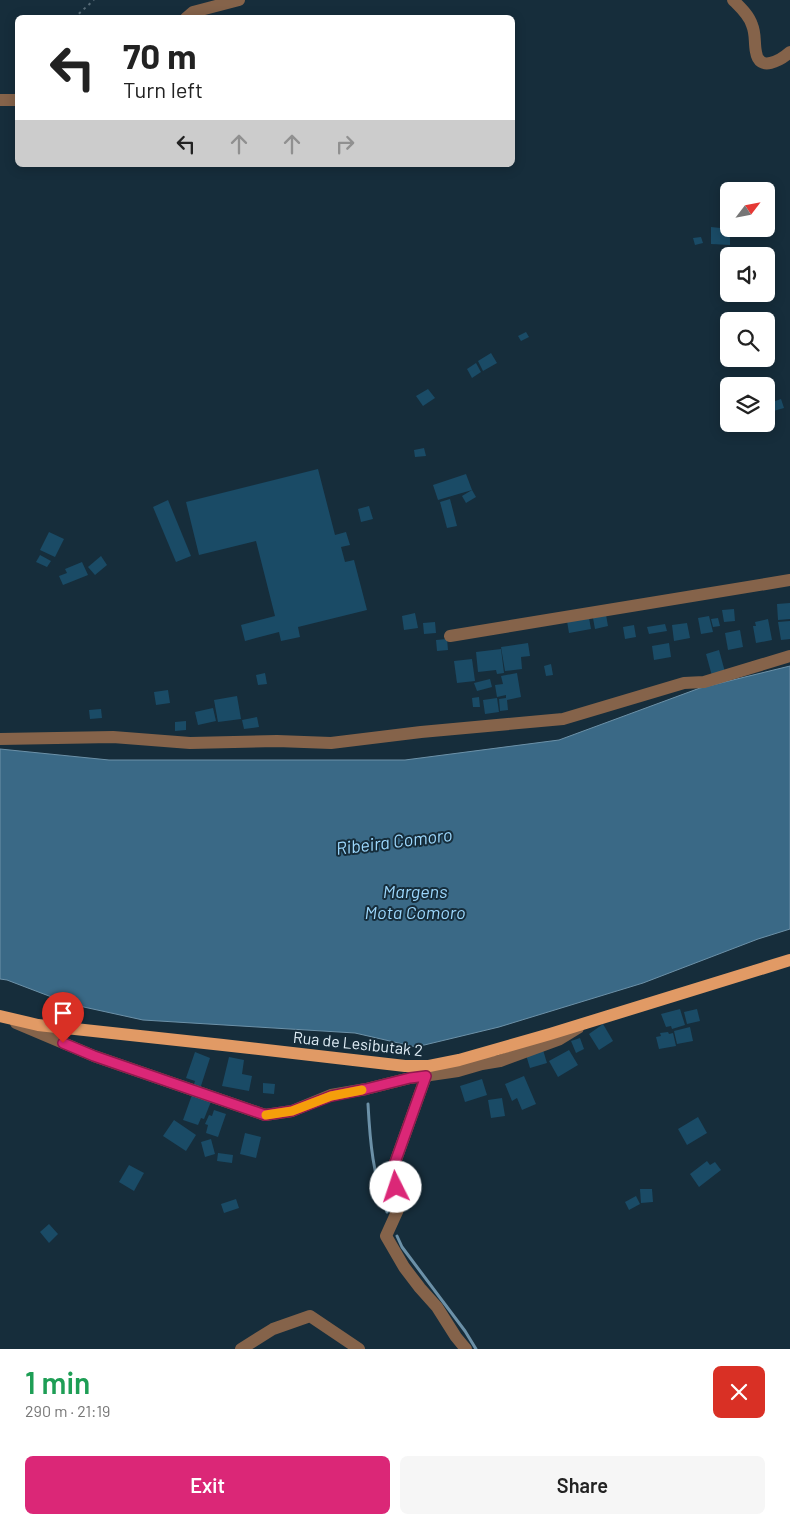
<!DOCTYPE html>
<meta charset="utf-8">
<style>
body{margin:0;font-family:Barlow,sans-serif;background:#f6f6f6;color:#222;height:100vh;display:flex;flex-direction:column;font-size:19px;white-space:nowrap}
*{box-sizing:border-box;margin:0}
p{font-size:16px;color:#767676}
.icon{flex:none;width:28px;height:28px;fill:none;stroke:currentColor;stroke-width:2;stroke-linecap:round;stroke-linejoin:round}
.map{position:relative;height:1349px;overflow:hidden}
.side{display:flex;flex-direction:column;background:#fff;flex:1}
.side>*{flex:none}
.banner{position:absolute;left:15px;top:15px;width:500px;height:152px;border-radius:8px;box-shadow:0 2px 12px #0003;background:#fff;color:#222;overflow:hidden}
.needle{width:32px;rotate:58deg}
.buttons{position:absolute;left:720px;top:182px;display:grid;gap:10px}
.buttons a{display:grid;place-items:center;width:55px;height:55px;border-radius:8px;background:#fff;box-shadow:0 2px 12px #0003;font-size:25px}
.pin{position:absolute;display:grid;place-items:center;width:42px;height:42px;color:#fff;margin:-51px -21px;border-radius:50% 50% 50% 0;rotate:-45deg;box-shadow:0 0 5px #0007}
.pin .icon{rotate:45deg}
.me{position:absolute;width:55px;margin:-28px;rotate:356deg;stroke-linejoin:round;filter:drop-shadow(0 0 4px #0008)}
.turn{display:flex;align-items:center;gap:18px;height:105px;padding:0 25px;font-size:22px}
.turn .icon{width:65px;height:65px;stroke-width:2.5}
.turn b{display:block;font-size:35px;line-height:42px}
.lanes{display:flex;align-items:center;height:48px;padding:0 25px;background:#0003;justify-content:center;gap:25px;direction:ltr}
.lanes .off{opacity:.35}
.round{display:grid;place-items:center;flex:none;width:52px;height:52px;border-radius:8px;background:#f6f6f6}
.summary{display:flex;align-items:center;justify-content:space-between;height:85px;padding:0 25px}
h1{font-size:30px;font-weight:600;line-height:38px;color:#1e9e55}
.action{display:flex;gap:10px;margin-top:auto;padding:10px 25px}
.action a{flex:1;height:58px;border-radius:8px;background:#db2777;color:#fff;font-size:20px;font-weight:600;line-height:58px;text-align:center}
.action a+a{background:#f6f6f6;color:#222}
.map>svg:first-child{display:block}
.water{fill:#3a6986;stroke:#6c91a8}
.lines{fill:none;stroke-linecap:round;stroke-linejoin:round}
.stream{stroke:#6c91a8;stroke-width:3}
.building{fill:#1a4b66}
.path{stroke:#576b77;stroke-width:2;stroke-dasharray:2.5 4;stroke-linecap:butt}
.minor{stroke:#85634a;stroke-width:12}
.major{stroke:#e19a65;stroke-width:12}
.route-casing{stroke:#8e194d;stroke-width:12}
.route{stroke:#db2777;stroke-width:9}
.slow{stroke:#f59e0b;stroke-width:9}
.labels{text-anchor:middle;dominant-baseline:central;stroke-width:4;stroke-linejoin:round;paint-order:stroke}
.street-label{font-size:16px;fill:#e0eef7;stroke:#162d3b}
.water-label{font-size:18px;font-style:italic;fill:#9cd7fc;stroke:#162d3b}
</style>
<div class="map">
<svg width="790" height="1349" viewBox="0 0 790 1349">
<rect width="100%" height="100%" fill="#162d3b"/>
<!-- water -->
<path class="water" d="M790,666V929L758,939L643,983L499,1027L416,1047L355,1033L143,1020L70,1004L7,980L0,979V749L109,760H405L559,740L700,688Z"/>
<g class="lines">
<!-- stream -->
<g class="stream">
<path d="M368,1104C370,1142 373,1176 387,1212"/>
<path d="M397,1236L402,1247L465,1331L476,1349"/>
</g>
</g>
<!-- building -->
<g class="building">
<path d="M711,227L730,229V245L711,244Z"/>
<path d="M701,237L703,243L695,245L693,238Z"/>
<path d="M526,332L529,337L521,341L518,336Z"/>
<path d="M491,353L497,363L483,371L478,361Z"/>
<path d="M476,363L481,372L472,378L467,369Z"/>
<path d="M428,389L435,398L423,406L416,396Z"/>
<path d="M781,399L784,408L770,412L767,404Z"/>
<path d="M424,448L426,456L415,457L414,450Z"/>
<path d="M318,469L335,535L346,532L350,545L341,547L345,562L354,560L367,610L298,627L300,637L281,641L279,632L245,641L241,625L275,616L256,541L199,555L186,502Z"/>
<path d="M466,474L472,490L438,500L433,485Z"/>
<path d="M472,490L476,497L466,503L462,496Z"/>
<path d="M450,499L457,526L447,528L440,502Z"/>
<path d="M168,500L191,556L176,562L153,507Z"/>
<path d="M369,506L373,519L361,522L358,509Z"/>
<path d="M49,532L64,539L55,557L40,550Z"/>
<path d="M40,555L51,561L47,567L36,562Z"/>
<path d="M101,556L107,565L95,575L88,567Z"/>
<path d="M82,562L88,575L63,585L59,576L67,573L65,569Z"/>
<path d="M790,603V619L778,620L777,604Z"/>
<path d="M734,609L735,621L724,622L722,610Z"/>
<path d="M415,613L418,628L404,630L402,616Z"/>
<path d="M606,615L608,626L595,629L593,618Z"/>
<path d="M709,616L713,632L701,634L698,618Z"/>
<path d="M589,618L591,629L569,633L567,621Z"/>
<path d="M718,618L720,626L713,627L711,619Z"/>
<path d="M768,619L772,640L756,643L753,626H756L755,622Z"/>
<path d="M790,621V639L781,640L778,622Z"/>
<path d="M435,622L436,633L424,634L423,623Z"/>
<path d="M687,623L690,638L674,641L672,625Z"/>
<path d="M665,624L667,631L649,634L647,627Z"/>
<path d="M634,625L636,637L625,639L623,627Z"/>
<path d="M740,630L743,647L728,650L725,633Z"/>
<path d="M447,639L448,650L437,651L436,640Z"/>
<path d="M528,643L530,656L521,657L522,669L505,671L501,647Z"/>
<path d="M669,643L671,657L654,660L652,646Z"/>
<path d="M501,649L504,673L497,674L496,670L478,672L476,652Z"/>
<path d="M719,650L725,672L712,676L706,654Z"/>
<path d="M472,659L475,681L457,683L454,661Z"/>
<path d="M551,664L553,675L546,676L544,666Z"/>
<path d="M265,673L267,684L258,685L256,675Z"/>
<path d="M517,673L521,697L507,700L508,710L500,711L499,699L506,698V695L497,697L495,685L503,684L501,676Z"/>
<path d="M490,679L492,687L477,691L474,683Z"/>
<path d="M168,690L170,703L156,705L154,692Z"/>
<path d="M237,696L241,719L218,722L214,700Z"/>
<path d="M479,697L480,707H473L472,698Z"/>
<path d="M497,698L499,712L485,714L483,700Z"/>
<path d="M213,708L216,721L198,725L195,712Z"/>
<path d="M101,709L102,718L90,719L89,710Z"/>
<path d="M257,717L259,727L244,729L242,720Z"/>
<path d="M186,721V730L175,731V722Z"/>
<path d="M680,1009L685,1025L672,1029L671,1026L666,1027L661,1014Z"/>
<path d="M697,1009L700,1021L687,1024L684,1012Z"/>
<path d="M603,1024L613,1041L599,1050L589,1034Z"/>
<path d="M690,1027L693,1041L677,1044L674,1031Z"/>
<path d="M668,1032L669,1034L673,1033L676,1046L659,1049L656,1037L661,1036L660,1033Z"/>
<path d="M580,1038L584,1049L576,1053L571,1041Z"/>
<path d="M543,1050L547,1063L530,1068L526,1055Z"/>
<path d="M569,1050L578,1065L558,1077L549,1061Z"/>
<path d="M195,1052L210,1058L200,1089L193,1087L195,1081L186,1078Z"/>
<path d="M229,1057L244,1060L242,1074L252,1076L249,1091L222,1086Z"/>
<path d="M524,1076L536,1104L522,1110L517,1098L512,1101L505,1084Z"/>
<path d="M482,1079L487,1095L465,1102L460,1086Z"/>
<path d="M263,1083L275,1084L274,1094L263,1093Z"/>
<path d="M193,1092L212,1099L204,1119L201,1118L198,1125L183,1120Z"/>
<path d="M502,1098L505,1116L491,1118L488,1100Z"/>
<path d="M214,1110L226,1114L218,1137L206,1133L208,1125L205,1124L209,1115L212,1116Z"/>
<path d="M698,1117L707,1133L687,1145L678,1129Z"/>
<path d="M174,1120L196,1135L186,1151L163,1136Z"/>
<path d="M245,1133L261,1137L256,1158L240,1154Z"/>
<path d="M211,1139L215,1154L205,1157L201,1142Z"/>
<path d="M218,1153L233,1155L232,1163L217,1161Z"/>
<path d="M707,1161L710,1165L715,1162L721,1170L699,1187L690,1174Z"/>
<path d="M129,1165L144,1173L134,1191L119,1182Z"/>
<path d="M640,1189H652L653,1202L641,1203Z"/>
<path d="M636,1196L640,1204L629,1210L625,1202Z"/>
<path d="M236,1199L239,1208L224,1213L221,1204Z"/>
<path d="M49,1224L58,1234L49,1243L40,1232Z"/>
</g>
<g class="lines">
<!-- path -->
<path class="path" d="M74,18L94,0"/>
<!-- minor -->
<g class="minor">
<path d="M733,0C740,7 749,15 752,25C756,34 754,43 756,52C759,73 781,60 790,52"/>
<path d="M186,18L193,12L239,0"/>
<path d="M0,100H18"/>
<path d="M450,636L790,580"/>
<path d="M0,739L113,737L190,743L277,741L331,743L421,732L563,719L684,683L704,682L790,656"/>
<path d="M16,1023L94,1056L265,1115L292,1111L331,1095L366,1089L410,1078L458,1071L482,1064L500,1061L560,1039L578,1028"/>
<path d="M426,1076L392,1171L401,1203L386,1236L404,1267L420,1288L437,1307L456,1337L466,1349"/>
<path d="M241,1349L273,1329L310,1316L359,1349"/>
</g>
<!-- major -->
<path class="major" d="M0,1016L38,1025L223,1045L405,1066H429L459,1060L550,1034L790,960"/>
</g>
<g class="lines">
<!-- route casing -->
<g class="route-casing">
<path id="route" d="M63,1043L94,1056L265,1115L292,1111L331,1096L366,1089L410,1078L426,1076L392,1171L396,1187"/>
</g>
<!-- route -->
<use href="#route" class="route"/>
<!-- slow -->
<path class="slow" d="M266,1115L292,1111L331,1096L362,1090"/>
</g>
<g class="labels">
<!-- street labels -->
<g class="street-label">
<text transform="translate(358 1043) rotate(6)">Rua de Lesibutak 2</text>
</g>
<!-- water labels -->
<g class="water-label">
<text transform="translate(394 841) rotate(-7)">Ribeira Comoro</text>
<text x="415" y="891">Margens<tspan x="415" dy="21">Mota Comoro</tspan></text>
</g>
</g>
</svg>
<div class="buttons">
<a><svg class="needle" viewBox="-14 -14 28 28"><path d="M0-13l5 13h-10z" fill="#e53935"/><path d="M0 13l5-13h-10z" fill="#767676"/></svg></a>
<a><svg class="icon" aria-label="sound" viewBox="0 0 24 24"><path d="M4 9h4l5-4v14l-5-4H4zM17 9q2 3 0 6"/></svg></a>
<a><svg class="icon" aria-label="search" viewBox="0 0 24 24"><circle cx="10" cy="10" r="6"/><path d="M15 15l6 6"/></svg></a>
<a><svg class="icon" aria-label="layers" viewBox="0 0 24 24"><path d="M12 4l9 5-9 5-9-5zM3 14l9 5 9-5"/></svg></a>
</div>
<div class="pin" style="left:63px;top:1043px;background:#d93025"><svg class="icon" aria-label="arrive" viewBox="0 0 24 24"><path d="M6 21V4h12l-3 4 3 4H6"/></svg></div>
<svg class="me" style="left:396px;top:1187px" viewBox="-20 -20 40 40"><circle r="19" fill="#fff"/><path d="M0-13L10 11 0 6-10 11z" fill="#db2777"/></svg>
<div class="banner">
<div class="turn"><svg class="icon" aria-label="left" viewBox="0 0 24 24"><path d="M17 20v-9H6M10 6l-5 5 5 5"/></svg><div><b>70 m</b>Turn left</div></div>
<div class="lanes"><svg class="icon" aria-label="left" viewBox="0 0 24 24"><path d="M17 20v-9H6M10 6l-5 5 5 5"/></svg><svg class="icon off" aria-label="ahead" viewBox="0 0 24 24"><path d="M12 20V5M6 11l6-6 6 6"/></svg><svg class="icon off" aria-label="ahead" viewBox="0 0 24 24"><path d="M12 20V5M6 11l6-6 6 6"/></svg><svg class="icon off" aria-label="right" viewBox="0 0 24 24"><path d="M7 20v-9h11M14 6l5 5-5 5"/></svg></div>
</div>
</div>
<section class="side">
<div class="summary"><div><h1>1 min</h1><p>290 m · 21:19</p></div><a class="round" style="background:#d93025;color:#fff"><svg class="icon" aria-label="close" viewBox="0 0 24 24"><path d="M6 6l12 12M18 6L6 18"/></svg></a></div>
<div class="action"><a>Exit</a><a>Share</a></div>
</section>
